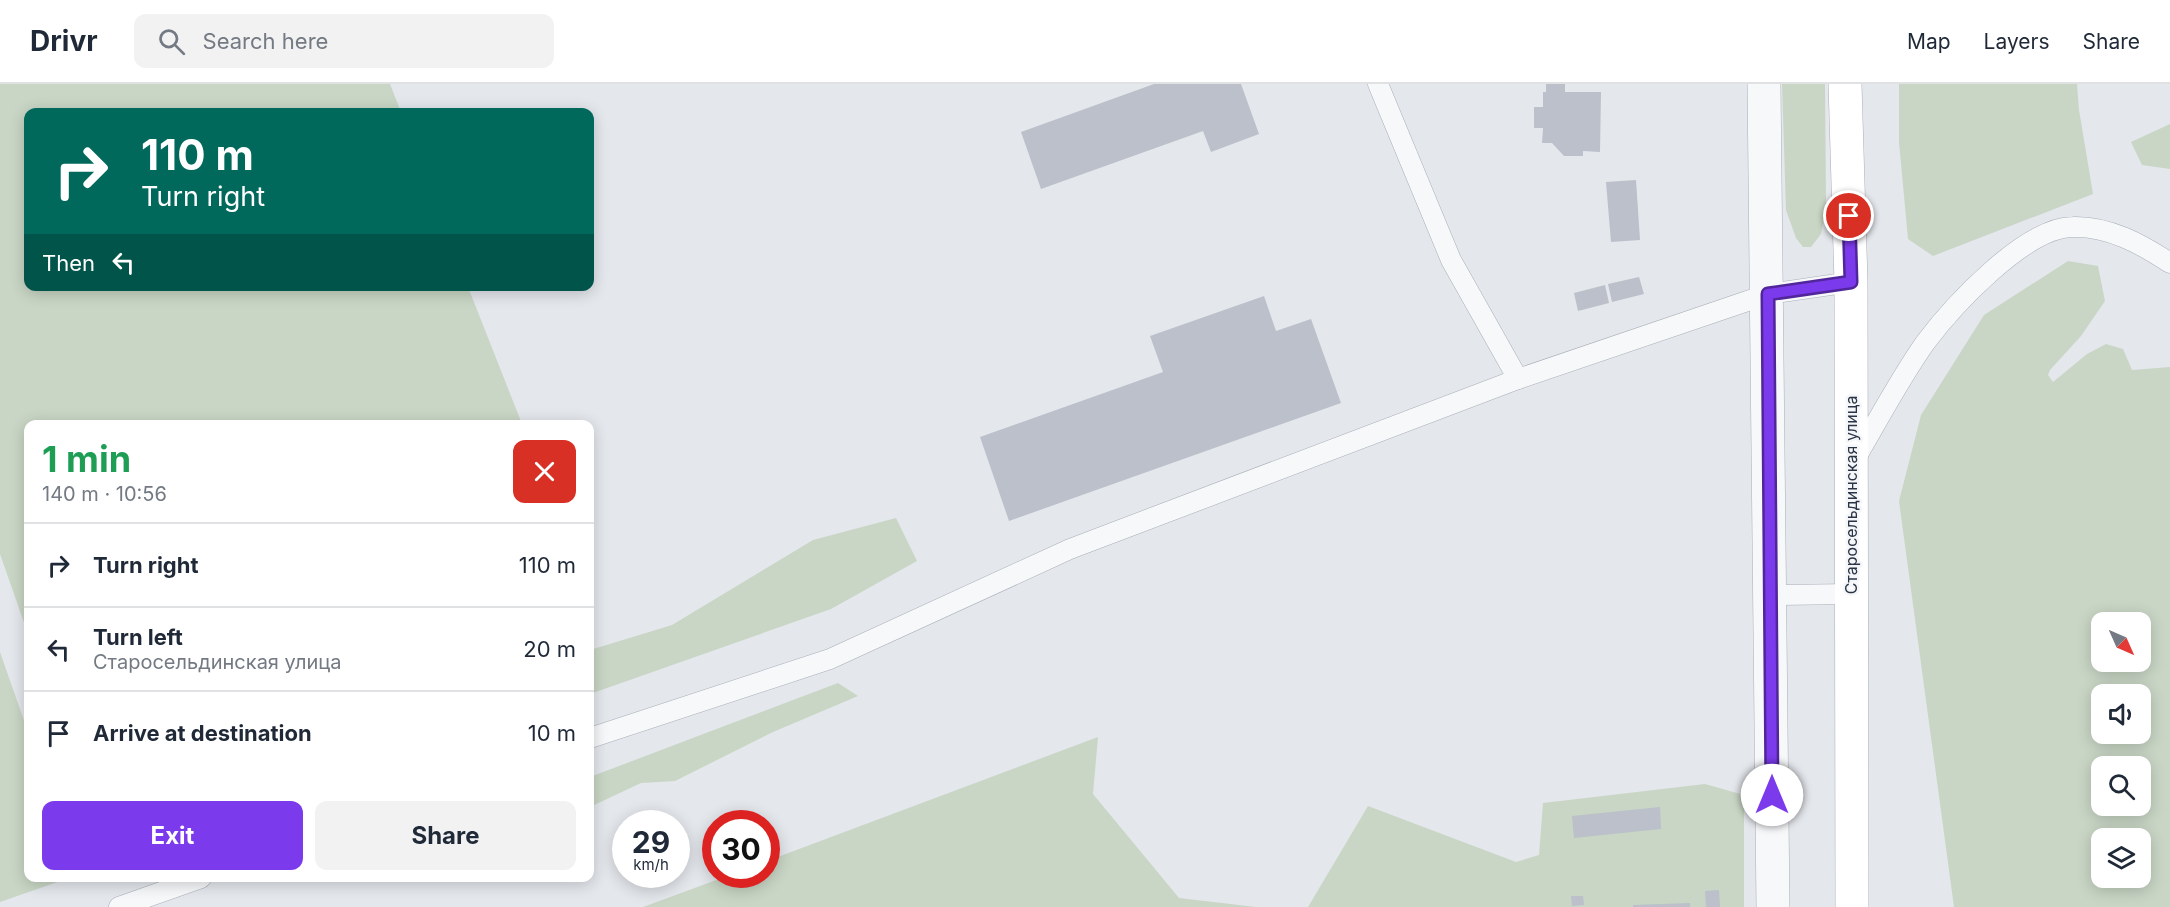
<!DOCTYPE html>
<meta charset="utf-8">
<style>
body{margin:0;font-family:Inter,sans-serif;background:#f2f2f3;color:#1f2937;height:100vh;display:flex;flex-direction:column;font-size:22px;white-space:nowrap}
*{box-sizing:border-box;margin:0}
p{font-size:20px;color:#747a83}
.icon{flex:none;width:33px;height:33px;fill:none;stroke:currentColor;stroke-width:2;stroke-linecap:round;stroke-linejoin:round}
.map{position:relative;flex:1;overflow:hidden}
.details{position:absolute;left:24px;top:336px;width:570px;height:462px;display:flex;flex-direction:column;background:#fff;border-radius:12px;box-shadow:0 3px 15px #0003}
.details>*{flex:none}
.top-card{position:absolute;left:24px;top:24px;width:570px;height:183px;border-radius:12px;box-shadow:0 3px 15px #0003;background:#00695c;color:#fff;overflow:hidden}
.needle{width:39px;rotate:135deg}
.buttons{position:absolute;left:2091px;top:528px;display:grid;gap:12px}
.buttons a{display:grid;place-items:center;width:60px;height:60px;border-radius:12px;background:#fff;box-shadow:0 3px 15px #0003;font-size:30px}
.speed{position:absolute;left:612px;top:726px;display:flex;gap:12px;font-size:30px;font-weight:700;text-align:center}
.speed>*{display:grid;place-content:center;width:78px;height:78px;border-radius:50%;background:#fff;box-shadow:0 3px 15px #0003;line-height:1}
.speed small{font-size:15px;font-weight:400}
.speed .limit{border:9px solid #d22;background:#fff;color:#111}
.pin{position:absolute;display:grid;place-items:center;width:51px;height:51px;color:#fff;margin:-26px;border:3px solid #fff;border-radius:50%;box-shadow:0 2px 6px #0007}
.me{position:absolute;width:66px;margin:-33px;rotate:0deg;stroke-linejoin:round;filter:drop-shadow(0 0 4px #0008)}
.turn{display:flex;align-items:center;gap:21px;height:126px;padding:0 18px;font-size:27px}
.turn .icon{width:78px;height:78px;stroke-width:2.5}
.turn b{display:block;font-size:42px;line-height:51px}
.then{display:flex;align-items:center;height:57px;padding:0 18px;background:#0003;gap:12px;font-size:22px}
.round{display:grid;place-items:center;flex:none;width:63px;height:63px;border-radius:12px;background:#f2f2f3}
.overview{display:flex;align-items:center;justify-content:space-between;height:102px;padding:0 18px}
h1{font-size:36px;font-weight:700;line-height:45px;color:#1e9e55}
.primary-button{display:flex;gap:12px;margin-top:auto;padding:12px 18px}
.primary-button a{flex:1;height:69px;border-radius:12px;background:#7c3aed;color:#fff;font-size:24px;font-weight:700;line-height:69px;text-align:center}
.primary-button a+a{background:#f2f2f3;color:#1f2937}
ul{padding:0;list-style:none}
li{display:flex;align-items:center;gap:18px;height:84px;padding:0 18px;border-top:2px solid #e0e1e3}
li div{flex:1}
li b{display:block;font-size:22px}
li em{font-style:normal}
header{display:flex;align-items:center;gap:36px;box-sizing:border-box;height:84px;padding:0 30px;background:#fff;border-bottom:2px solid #e0e1e3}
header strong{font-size:28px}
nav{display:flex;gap:33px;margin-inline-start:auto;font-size:21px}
.search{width:420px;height:54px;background:#f2f2f3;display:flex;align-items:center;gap:15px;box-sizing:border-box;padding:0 21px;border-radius:12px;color:#747a83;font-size:22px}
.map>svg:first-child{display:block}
.green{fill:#c9d6c5;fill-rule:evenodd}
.building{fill:#bbc0ca}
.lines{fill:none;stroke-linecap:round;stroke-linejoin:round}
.lane-casing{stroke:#a9aeb7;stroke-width:21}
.street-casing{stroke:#a9aeb7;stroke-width:34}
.secondary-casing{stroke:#a9aeb7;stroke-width:34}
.lane{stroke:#f7f8fa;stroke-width:20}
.street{stroke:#f7f8fa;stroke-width:33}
.secondary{stroke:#fff;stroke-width:33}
.route-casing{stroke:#51269a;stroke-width:15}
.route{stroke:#7c3aed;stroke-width:10}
.labels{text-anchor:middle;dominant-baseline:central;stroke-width:5;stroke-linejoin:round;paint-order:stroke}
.street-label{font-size:16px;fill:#2b3445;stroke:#f4f6f9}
</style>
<header>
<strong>Drivr</strong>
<div class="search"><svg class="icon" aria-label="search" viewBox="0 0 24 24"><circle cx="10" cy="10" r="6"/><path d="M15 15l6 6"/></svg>Search here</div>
<nav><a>Map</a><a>Layers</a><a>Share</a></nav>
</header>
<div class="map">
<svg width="2170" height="823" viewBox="0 0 2170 823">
<rect width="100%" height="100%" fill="#e4e7ec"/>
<!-- green -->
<g class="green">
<path d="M0,0H390L401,28H28V202L468,203L522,340H28V550L0,470Z"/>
<path d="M1782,0H1825L1826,123L1821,150L1811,163H1803L1796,154L1786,126Z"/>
<path d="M1899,0H2077L2079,26L2093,110L1933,172L1908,155L1899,58Z"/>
<path d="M2170,40V85L2142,81L2131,58Z"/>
<path d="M2068,177L2098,182L2105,217L2081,252L2050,286L2048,291L2053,298L2087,270L2106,260L2123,265L2132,286L2170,283V823H1954L1899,417L1921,331L1984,231ZM2140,538V578H2102V538ZM2140,610V650H2102V610ZM2140,682V722H2102V682ZM2102,754H2140V794H2102Z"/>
<path d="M896,434L917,477L831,525L590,610V566L672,541L813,456Z"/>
<path d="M0,568L28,648V794H69L0,818Z"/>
<path d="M838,599L858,612L773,648L675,697L641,699L590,723V693Z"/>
<path d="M1098,653L1093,710L1179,814L1256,823H643L730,791L766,790L767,777Z"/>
<path d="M1705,700L1744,711V823H1308L1368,722L1516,778L1539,771L1543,719Z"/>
</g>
<!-- building -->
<g class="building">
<path d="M1154,0H1241L1259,50L1211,68L1203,47L1041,105L1021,48Z"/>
<path d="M1546,0H1565V8H1601L1600,68L1583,67V72H1564L1552,59H1542L1543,44H1534V23H1543V8H1546Z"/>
<path d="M1636,96L1640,156L1611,158L1606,98Z"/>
<path d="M1639,193L1644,210L1612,218L1608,200Z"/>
<path d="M1605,201L1609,219L1578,227L1574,209Z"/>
<path d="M1264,212L1276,247L1311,235L1341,319L1009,437L980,353L1163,288L1150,252Z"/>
<path d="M1660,723L1661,745L1574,754L1572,732Z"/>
<path d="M1719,806L1720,823H1706L1705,807Z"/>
<path d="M1571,812H1583L1584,821L1572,822Z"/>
<path d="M1690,819V823H1633V821Z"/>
</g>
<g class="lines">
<!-- lane casing -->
<g class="lane-casing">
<g id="lane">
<path d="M1378,0L1451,176L1518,295"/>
<path d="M1854,377C1877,338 1899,296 1925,259C1952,223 2025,143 2073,143C2109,142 2141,160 2170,179"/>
<path d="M1770,511L1851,510"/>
<path d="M590,654L830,575L1070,465L1518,295L1768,210L1851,198"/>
<path d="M119,823L201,794"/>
</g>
</g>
<!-- street casing -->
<g class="street-casing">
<path id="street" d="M1764,0L1773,823"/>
</g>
<!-- secondary casing -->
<g class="secondary-casing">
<path id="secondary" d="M1845,0L1851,198L1852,823"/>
</g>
<!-- lane -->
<use href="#lane" class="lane"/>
<!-- street -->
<use href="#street" class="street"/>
<!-- secondary -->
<use href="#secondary" class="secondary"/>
</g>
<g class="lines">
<!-- route casing -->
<g class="route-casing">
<path id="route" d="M1772,711L1768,210L1851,198L1849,132"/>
</g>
<!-- route -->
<use href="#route" class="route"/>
</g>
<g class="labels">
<!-- street labels -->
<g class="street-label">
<text transform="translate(1851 411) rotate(-90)">Старосельдинская улица</text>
</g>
</g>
</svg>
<div class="buttons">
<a><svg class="needle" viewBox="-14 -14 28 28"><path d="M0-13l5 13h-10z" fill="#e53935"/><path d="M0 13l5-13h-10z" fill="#747a83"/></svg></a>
<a><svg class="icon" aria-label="sound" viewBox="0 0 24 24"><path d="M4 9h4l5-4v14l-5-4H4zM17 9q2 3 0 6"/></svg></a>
<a><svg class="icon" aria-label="search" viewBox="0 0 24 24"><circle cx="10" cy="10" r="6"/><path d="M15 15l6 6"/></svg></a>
<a><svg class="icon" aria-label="layers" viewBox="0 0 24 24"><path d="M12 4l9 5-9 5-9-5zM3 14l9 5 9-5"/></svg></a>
</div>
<div class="speed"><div>29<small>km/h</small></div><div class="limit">30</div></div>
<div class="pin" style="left:1849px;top:132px;background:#d93025"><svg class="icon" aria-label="arrive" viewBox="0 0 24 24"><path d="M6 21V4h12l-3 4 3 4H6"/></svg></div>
<svg class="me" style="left:1772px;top:711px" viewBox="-20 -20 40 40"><circle r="19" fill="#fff"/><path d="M0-13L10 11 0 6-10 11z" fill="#7c3aed"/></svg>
<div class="top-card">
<div class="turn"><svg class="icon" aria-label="right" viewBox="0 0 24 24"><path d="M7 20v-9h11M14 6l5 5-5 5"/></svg><div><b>110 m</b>Turn right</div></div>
<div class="then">Then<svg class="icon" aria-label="left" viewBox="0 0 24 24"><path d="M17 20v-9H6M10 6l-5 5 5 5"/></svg></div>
</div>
<section class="details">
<div class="overview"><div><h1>1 min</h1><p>140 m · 10:56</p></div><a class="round" style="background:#d93025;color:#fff"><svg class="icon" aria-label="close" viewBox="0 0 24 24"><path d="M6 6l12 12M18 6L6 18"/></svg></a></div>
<ul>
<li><svg class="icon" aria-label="right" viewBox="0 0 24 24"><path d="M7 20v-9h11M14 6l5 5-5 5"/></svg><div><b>Turn right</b></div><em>110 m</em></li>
<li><svg class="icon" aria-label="left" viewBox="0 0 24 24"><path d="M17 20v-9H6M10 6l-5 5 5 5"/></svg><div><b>Turn left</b><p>Старосельдинская улица</p></div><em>20 m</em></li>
<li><svg class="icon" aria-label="arrive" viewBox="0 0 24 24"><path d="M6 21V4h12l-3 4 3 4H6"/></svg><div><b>Arrive at destination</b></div><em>10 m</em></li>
</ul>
<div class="primary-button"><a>Exit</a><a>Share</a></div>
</section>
</div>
